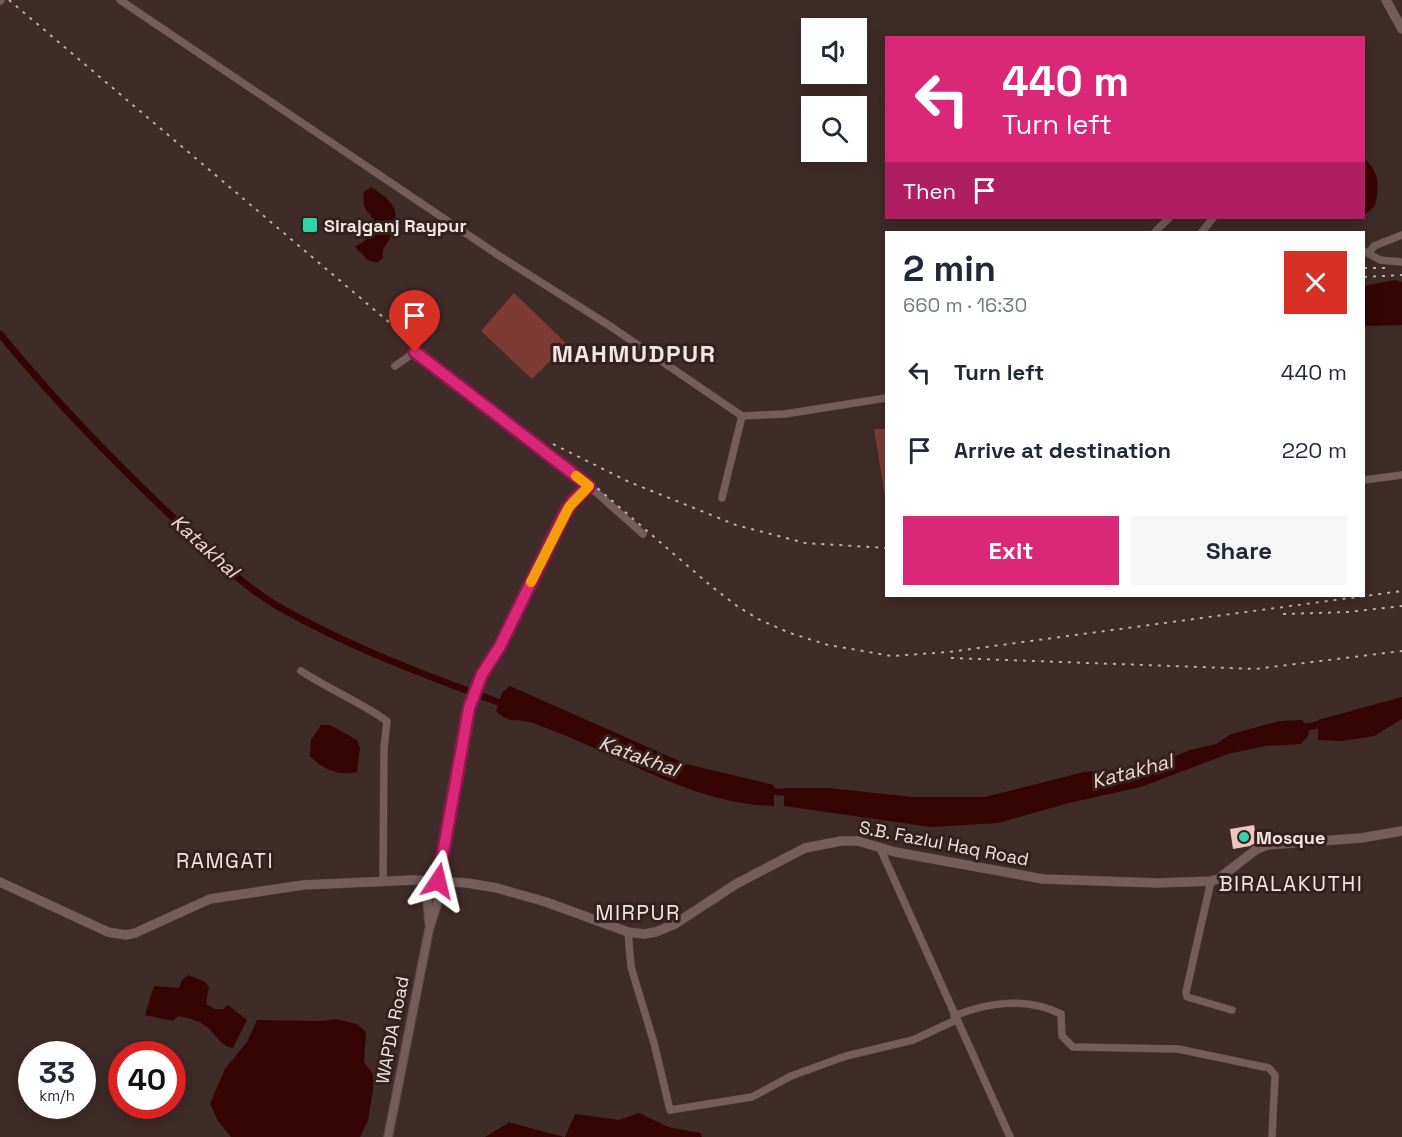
<!DOCTYPE html>
<meta charset="utf-8">
<style>
body{margin:0;font-family:"Space Grotesk",sans-serif;background:#f6f6f7;color:#1f2937;height:100vh;display:flex;flex-direction:column;font-size:22px;white-space:nowrap}
*{box-sizing:border-box;margin:0}
p{font-size:20px;color:#747a83}
.icon{flex:none;width:33px;height:33px;fill:none;stroke:currentColor;stroke-width:2;stroke-linecap:round;stroke-linejoin:round}
.map{position:relative;flex:1;overflow:hidden}
.drawer{position:absolute;left:885px;top:231px;width:480px;height:366px;display:flex;flex-direction:column;background:#fff;border-radius:0px;box-shadow:0 3px 15px #0003}
.drawer>*{flex:none}
.banner{position:absolute;left:885px;top:36px;width:480px;height:183px;border-radius:0px;box-shadow:0 3px 15px #0003;background:#db2777;color:#fff;overflow:hidden}
.tools{position:absolute;left:801px;top:18px;display:grid;gap:12px}
.tools a{display:grid;place-items:center;width:66px;height:66px;border-radius:0px;background:#fff;box-shadow:0 3px 15px #0003;font-size:30px}
.speed{position:absolute;left:18px;top:1041px;display:flex;gap:12px;font-size:30px;font-weight:700;text-align:center}
.speed>*{display:grid;place-content:center;width:78px;height:78px;border-radius:50%;background:#fff;box-shadow:0 3px 15px #0003;line-height:1}
.speed small{font-size:15px;font-weight:400}
.speed .limit{border:9px solid #d22;background:#fff;color:#111}
.pin{position:absolute;display:grid;place-items:center;width:51px;height:51px;color:#fff;margin:-62px -26px;border-radius:50% 50% 50% 0;rotate:-45deg;box-shadow:0 0 6px #0007}
.pin .icon{rotate:45deg}
.me{position:absolute;width:66px;margin:-33px;rotate:10deg;stroke-linejoin:round;filter:drop-shadow(0 0 4px #0008)}
.turn{display:flex;align-items:center;gap:21px;height:126px;padding:0 18px;font-size:27px}
.turn .icon{width:78px;height:78px;stroke-width:2.5}
.turn b{display:block;font-size:42px;line-height:51px}
.then{display:flex;align-items:center;height:57px;padding:0 18px;background:#0003;gap:12px;font-size:22px}
.round{display:grid;place-items:center;flex:none;width:63px;height:63px;border-radius:0px;background:#f6f6f7}
.headline{display:flex;align-items:center;justify-content:space-between;height:102px;padding:0 18px}
h1{font-size:36px;font-weight:700;line-height:45px}
.cta{display:flex;gap:12px;margin-top:auto;padding:12px 18px}
.cta a{flex:1;height:69px;border-radius:0px;background:#db2777;color:#fff;font-size:24px;font-weight:700;line-height:69px;text-align:center}
.cta a+a{background:#f6f6f7;color:#1f2937}
ul{padding:0;list-style:none}
li{display:flex;align-items:center;gap:18px;height:78px;padding:0 18px}
li div{flex:1}
li b{display:block;font-size:22px}
li em{font-style:normal}
.map>svg:first-child{display:block}
.green{fill:#7e3b33}
.water{fill:#350503}
.lines{fill:none;stroke-linecap:round;stroke-linejoin:round}
.canal{stroke:#350503;stroke-width:7}
.building{fill:#f1c5bf}
.minor-casing{stroke:#5a4947;stroke-width:8}
.tertiary-casing{stroke:#5a4947;stroke-width:10}
.secondary-casing{stroke:#5a4947;stroke-width:10}
.minor{stroke:#745d5a;stroke-width:7}
.tertiary{stroke:#745d5a;stroke-width:8}
.secondary{stroke:#745d5a;stroke-width:9}
.rail{stroke:#bdadab;stroke-width:2;stroke-dasharray:3 6;stroke-linecap:butt}
.route-casing{stroke:#8e194d;stroke-width:15}
.route{stroke:#db2777;stroke-width:10}
.slow{stroke:#f59e0b;stroke-width:10}
.poi-dot{fill:#31d4a9;stroke:#34211e;stroke-width:2}
.labels{text-anchor:middle;dominant-baseline:central;stroke-width:6;stroke-linejoin:round;paint-order:stroke}
.poi-label{font-size:18px;font-weight:bold;fill:#f2e4e2;stroke:#34211e;text-anchor:start}
.street-label{font-size:18px;fill:#f2e4e2;stroke:#34211e}
.water-label{font-size:20px;font-style:italic;fill:#f2d7d2;stroke:#34211e}
.quarter-label{font-size:21px;letter-spacing:1.5px;fill:#f2e4e2;stroke:#34211e}
.district-label{font-size:24px;font-weight:bold;letter-spacing:1.5px;fill:#f2e4e2;stroke:#34211e}
</style>
<div class="map">
<svg width="1402" height="1137" viewBox="0 0 1402 1137">
<rect width="100%" height="100%" fill="#3f2b28"/>
<!-- green -->
<g class="green">
<path d="M514,293L567,344L532,379L481,331Z"/>
<path d="M874,429H886V503Z"/>
</g>
<!-- water -->
<g class="water">
<path d="M1364,158C1380,173 1379,186 1375,206L1364,215Z"/>
<path d="M371,187C394,201 403,212 389,240C385,247 382,249 383,258L377,263L368,260L355,247L373,235L375,222C366,208 362,210 364,192Z"/>
<path d="M1395,280L1402,282V325L1364,326V286Z"/>
<path d="M510,686L686,764L774,785V806C695,804 627,759 554,731C546,728 537,724 529,722C513,718 509,724 496,711L502,693Z"/>
<path d="M1402,697V719L1374,736L1342,741L1318,740V720Z"/>
<path d="M1302,720L1309,728L1308,736L1301,744L1265,746L1228,754L1141,787L1069,803L998,823L931,827L784,806V788H828L913,797H985L1084,772L1117,770L1162,762L1190,750L1216,744L1231,734L1280,721Z"/>
<path d="M321,725H330L357,740L360,748L357,772C338,776 324,770 310,756L311,740Z"/>
<path d="M188,975L205,982L209,987L206,1004L215,1009H223L228,1005L247,1020L233,1048C220,1046 216,1034 206,1026C198,1020 188,1018 178,1016L173,1021L145,1015L154,986L179,988L182,980Z"/>
<path d="M336,1019L357,1024L366,1032L364,1062L373,1074V1090L368,1120L360,1137H231L218,1121L210,1104L225,1069L247,1042L257,1020L323,1021Z"/>
<path d="M639,1113L668,1127L700,1133L702,1137H565L575,1114L619,1120Z"/>
<path d="M508,1123V1122L564,1137H485Z"/>
</g>
<g class="lines">
<!-- canal -->
<g class="canal">
<path d="M0,334C56,403 119,467 184,528C211,554 241,584 274,604C346,646 427,676 506,705"/>
<path d="M1302,728L1326,723"/>
<path d="M766,791L791,793"/>
</g>
</g>
<!-- building -->
<path class="building" d="M1254,825L1257,842L1250,846L1233,849L1230,829Z"/>
<g class="lines">
<!-- minor casing -->
<g class="minor-casing">
<g id="minor">
<path d="M120,0L498,255L610,326L742,416L722,498"/>
<path d="M0,1L1,0"/>
<path d="M1155,232L1169,218"/>
<path d="M1202,232L1213,218"/>
<path d="M1364,251L1380,260L1402,262"/>
<path d="M1369,253L1374,246L1402,235"/>
<path d="M395,366L415,352L589,486L643,534"/>
<path d="M742,416L785,414L886,398"/>
<path d="M1364,480L1402,475"/>
<path d="M301,671C329,689 360,702 387,721L384,748L383,882"/>
<path d="M880,848L1010,1137"/>
<path d="M1211,881L1186,992L1187,997L1232,1010"/>
<path d="M628,932L631,967L654,1043L670,1110L752,1097L791,1076L846,1056L913,1040L956,1020"/>
<path d="M954,1016C988,1002 1027,997 1061,1014L1062,1036L1073,1047L1178,1049L1269,1068L1275,1075L1272,1137"/>
</g>
</g>
<!-- tertiary casing -->
<g class="tertiary-casing">
<g id="tertiary">
<path d="M426,881L429,923"/>
<path d="M438,881L469,708L482,674L499,648L564,515L573,501L589,486"/>
<path d="M388,1137L429,930L444,881"/>
</g>
</g>
<!-- secondary casing -->
<g class="secondary-casing">
<g id="secondary">
<path d="M1386,0L1402,29"/>
<path d="M0,882L108,932L126,935L135,933L210,899L303,885L414,880L467,883L497,888L546,902L628,932L644,934L656,932L675,924L736,884L805,848L841,841H858L895,852L1043,879L1158,883L1211,881L1218,879L1257,849L1267,845L1361,838L1402,831"/>
</g>
</g>
<!-- minor -->
<use href="#minor" class="minor"/>
<!-- tertiary -->
<use href="#tertiary" class="tertiary"/>
<!-- secondary -->
<use href="#secondary" class="secondary"/>
<!-- rail -->
<g class="rail">
<path d="M9,0L443,368L581,474L711,586L737,606L758,619L790,633L828,645L892,656L949,652L1402,591"/>
<path d="M1364,268H1387"/>
<path d="M1364,277L1402,275"/>
<path d="M553,444L627,481L736,525L805,543L886,548"/>
<path d="M1283,614L1349,612L1402,606"/>
<path d="M951,658L1255,669L1402,651"/>
</g>
</g>
<g class="lines">
<!-- route casing -->
<g class="route-casing">
<path id="route" d="M415,352L589,486L573,501L564,515L499,648L482,674L469,708L438,881"/>
</g>
<!-- route -->
<use href="#route" class="route"/>
<!-- slow -->
<path class="slow" d="M531,582L569,507L589,486L576,476"/>
</g>
<!-- markers -->
<g class="poi-dot">
<rect x="302" y="217" width="16" height="16" rx="3"/>
<circle cx="1244" cy="837" r="6"/>
</g>
<g class="labels">
<!-- poi labels -->
<g class="poi-label">
<text x="324" y="225">Sirajganj Raypur</text>
<text x="1256" y="837">Mosque</text>
</g>
<!-- street labels -->
<g class="street-label">
<text transform="translate(944 843) rotate(11)">S.B. Fazlul Haq Road</text>
<text transform="translate(392 1030) rotate(-79)">WAPDA Road</text>
</g>
<!-- water labels -->
<g class="water-label">
<text transform="translate(205 546) rotate(42)">Katakhal</text>
<text transform="translate(639 756) rotate(20)">Katakhal</text>
<text transform="translate(1132 771) rotate(-15)">Katakhal</text>
</g>
<!-- quarter labels -->
<g class="quarter-label">
<text x="225" y="860">RAMGATI</text>
<text x="1291" y="883">BIRALAKUTHI</text>
<text x="638" y="912">MIRPUR</text>
</g>
<!-- district labels -->
<g class="district-label">
<text x="634" y="353">MAHMUDPUR</text>
</g>
</g>
</svg>
<div class="tools">
<a><svg class="icon" aria-label="sound" viewBox="0 0 24 24"><path d="M4 9h4l5-4v14l-5-4H4zM17 9q2 3 0 6"/></svg></a>
<a><svg class="icon" aria-label="search" viewBox="0 0 24 24"><circle cx="10" cy="10" r="6"/><path d="M15 15l6 6"/></svg></a>
</div>
<div class="speed"><div>33<small>km/h</small></div><div class="limit">40</div></div>
<div class="pin" style="left:415px;top:352px;background:#d93025"><svg class="icon" aria-label="arrive" viewBox="0 0 24 24"><path d="M6 21V4h12l-3 4 3 4H6"/></svg></div>
<svg class="me" style="left:438px;top:881px" viewBox="-20 -20 40 40"><path d="M0-17L14 15 0 8-14 15z" fill="#db2777" stroke="#fff" stroke-width="4"/></svg>
<div class="banner">
<div class="turn"><svg class="icon" aria-label="left" viewBox="0 0 24 24"><path d="M17 20v-9H6M10 6l-5 5 5 5"/></svg><div><b>440 m</b>Turn left</div></div>
<div class="then">Then<svg class="icon" aria-label="arrive" viewBox="0 0 24 24"><path d="M6 21V4h12l-3 4 3 4H6"/></svg></div>
</div>
<section class="drawer">
<div class="headline"><div><h1>2 min</h1><p>660 m · 16:30</p></div><a class="round" style="background:#d93025;color:#fff"><svg class="icon" aria-label="close" viewBox="0 0 24 24"><path d="M6 6l12 12M18 6L6 18"/></svg></a></div>
<ul>
<li><svg class="icon" aria-label="left" viewBox="0 0 24 24"><path d="M17 20v-9H6M10 6l-5 5 5 5"/></svg><div><b>Turn left</b></div><em>440 m</em></li>
<li><svg class="icon" aria-label="arrive" viewBox="0 0 24 24"><path d="M6 21V4h12l-3 4 3 4H6"/></svg><div><b>Arrive at destination</b></div><em>220 m</em></li>
</ul>
<div class="cta"><a>Exit</a><a>Share</a></div>
</section>
</div>
